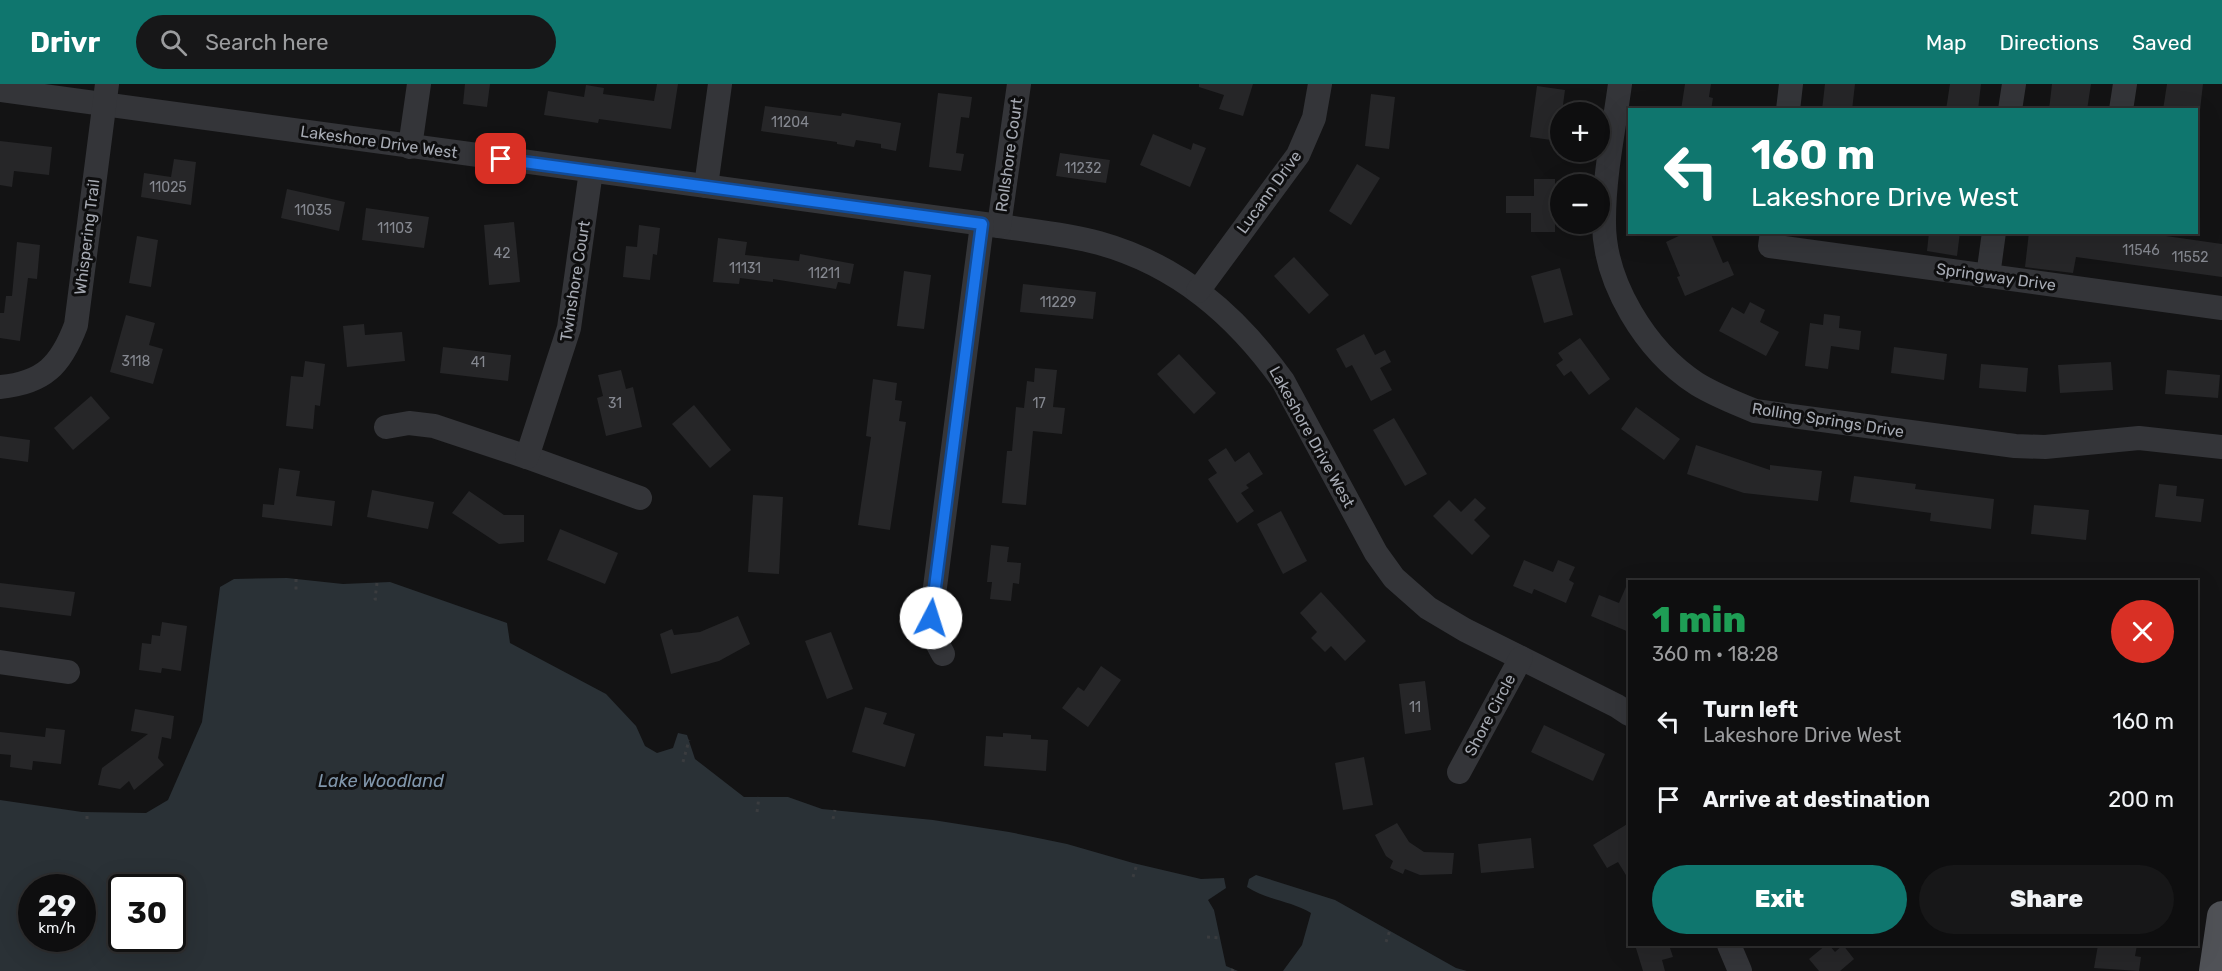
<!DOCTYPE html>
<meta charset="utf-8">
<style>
body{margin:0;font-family:Rubik,sans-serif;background:#171718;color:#f1f3f6;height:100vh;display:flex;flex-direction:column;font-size:22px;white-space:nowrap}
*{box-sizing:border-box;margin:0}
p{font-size:20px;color:#9b9c9e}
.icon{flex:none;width:33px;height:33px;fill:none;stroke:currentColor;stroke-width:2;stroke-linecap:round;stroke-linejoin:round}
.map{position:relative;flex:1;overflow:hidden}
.sheet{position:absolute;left:1628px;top:496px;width:570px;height:366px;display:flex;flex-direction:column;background:#0e0e0f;border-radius:0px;box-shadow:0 6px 24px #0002,0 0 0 2px #2e2e2f}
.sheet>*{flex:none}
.hud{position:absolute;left:1628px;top:24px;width:570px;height:126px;border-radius:0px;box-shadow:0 6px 24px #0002,0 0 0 2px #2e2e2f;background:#0f766e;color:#fff;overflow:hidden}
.fabs{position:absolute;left:1550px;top:18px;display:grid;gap:12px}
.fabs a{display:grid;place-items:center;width:60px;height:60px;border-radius:50%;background:#0e0e0f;box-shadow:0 6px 24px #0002,0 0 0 2px #2e2e2f;font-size:30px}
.speed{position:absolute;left:18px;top:790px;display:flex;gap:12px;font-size:30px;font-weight:700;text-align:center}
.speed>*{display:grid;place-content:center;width:78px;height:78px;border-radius:50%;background:#0e0e0f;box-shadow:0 6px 24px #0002,0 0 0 2px #2e2e2f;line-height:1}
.speed small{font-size:15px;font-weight:400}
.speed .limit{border:3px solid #111;border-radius:9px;background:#fff;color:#111}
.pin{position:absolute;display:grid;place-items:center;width:51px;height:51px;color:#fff;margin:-26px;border-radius:12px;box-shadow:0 3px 9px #0006}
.me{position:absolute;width:66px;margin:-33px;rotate:5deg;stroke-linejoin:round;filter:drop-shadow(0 0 4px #0008)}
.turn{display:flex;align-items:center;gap:21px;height:126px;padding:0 24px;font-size:27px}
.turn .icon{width:78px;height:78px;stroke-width:2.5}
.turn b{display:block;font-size:42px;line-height:51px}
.round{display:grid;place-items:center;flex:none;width:63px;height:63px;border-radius:32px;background:#171718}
.summary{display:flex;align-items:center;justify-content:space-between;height:102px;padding:0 24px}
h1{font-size:36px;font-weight:800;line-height:45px;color:#1e9e55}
.action{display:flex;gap:12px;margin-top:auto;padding:12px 24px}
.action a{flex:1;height:69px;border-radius:36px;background:#0f766e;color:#fff;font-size:24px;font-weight:800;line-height:69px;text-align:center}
.action a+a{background:#171718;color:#f1f3f6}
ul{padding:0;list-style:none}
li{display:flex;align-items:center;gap:18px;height:78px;padding:0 24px}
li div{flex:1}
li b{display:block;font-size:22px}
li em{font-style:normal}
header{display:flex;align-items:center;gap:36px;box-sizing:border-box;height:84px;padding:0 30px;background:#0f766e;color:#fff}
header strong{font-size:28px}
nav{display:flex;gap:33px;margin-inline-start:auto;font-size:21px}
.search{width:420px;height:54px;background:#171718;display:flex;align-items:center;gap:15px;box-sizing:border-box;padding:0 21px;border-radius:33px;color:#9b9c9e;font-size:22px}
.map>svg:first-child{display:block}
.water{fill:#2a3136;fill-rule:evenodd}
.building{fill:#262628}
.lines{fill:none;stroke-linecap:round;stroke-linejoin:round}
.path{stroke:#3a3c3f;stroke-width:3;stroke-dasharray:3 4.5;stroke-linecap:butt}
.minor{stroke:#343539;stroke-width:24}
.major{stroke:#505257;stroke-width:30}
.route-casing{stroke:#114b97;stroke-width:15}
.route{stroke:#1a73e8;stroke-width:10}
.labels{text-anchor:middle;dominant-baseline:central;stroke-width:6;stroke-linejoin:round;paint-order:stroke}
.number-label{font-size:14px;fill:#858890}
.street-label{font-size:16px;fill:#a6aab3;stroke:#0e0e0f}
.water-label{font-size:18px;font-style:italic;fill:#8096ab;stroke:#0e0e0f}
</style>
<header>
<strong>Drivr</strong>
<div class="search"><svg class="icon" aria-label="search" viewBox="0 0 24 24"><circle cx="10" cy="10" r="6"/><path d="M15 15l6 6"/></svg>Search here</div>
<nav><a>Map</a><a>Directions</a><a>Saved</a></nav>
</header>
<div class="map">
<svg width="2222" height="887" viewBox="0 0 2222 887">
<rect width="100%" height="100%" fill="#131314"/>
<!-- water -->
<g class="water">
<path d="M287,494L343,500L390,498L507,539L510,559L606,610L636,642L645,662L657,669L673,664L678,649L687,651L695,675L744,713H788L822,725L933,736L1009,748L1067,760L1133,779L1201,795L1224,794L1226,804L1208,816L1214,826L1226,882L1238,887H0V716L82,728L146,729L168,716L202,638L220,503L234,495ZM32,804H82V855H32ZM122,804H172V855H122Z"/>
<path d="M1256,791L1335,816L1456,884L1467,887H1283L1302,861L1311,829C1291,817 1267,816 1247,803L1249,795Z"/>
</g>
<!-- building -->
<g class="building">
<path d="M465,0H490L487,23L463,20Z"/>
<path d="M657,0H678L671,45L599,35L598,39L544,31L548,7L584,13L586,1L604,4L603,10L654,17Z"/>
<path d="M1199,0H1253L1243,32L1219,25L1224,11L1199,3Z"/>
<path d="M1685,0H1711L1709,13L1713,14L1711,26H1681Z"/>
<path d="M1825,0H1855L1852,26H1822Z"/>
<path d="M1950,0H1981L1978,26H1946Z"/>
<path d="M2052,0H2091L2087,26H2049Z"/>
<path d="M2167,0H2203L2200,26H2163Z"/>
<path d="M1537,2L1565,6L1562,28H1560L1558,57L1530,53Z"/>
<path d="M938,9L972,13L969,34L961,33L956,69L964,70L961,87L929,83Z"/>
<path d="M1371,10L1395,13L1389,65L1365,62Z"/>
<path d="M765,22L841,32L842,29L901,39L896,67L881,64V60L856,56L854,63L837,60V58L761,47Z"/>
<path d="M1153,50L1191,66L1193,59L1206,64L1190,103L1140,81Z"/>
<path d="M0,57L52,63L49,91L14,87L12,103L0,101Z"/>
<path d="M1060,69L1110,76L1106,99L1056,92Z"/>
<path d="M174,75L196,78L191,121L141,113L144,89L171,93Z"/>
<path d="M1357,80L1380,94L1351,141L1329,127Z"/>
<path d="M1534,95H1555V148H1531V129H1506V112H1534Z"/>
<path d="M287,105L345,118L339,147L281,134Z"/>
<path d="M366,124L429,133L424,164L362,156Z"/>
<path d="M514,138L520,198L489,201L484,141Z"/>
<path d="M639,141L660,144L657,171L653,170L650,196L623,193L626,162L637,163Z"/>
<path d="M1687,148H1710L1723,179L1728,177L1734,191L1685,212L1677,193L1680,192L1666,158Z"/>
<path d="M1929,148H1960L1957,172L1927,167Z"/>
<path d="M2029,148H2138L2222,160V193L2076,173L2073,189L2025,183Z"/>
<path d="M137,152L158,156L151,203L129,199Z"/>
<path d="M718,154L747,158L745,171L799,177L800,170L854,180L850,200L838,198L836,205L773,195V198L740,194L739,200L713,198Z"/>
<path d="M17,158L40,161L37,195L28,194L20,257L0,254V229H4L6,212H12Z"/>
<path d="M1294,173L1329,211L1309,230L1274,192Z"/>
<path d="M1560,184L1573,231L1544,239L1531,192Z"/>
<path d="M904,187L931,191L924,245L897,242Z"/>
<path d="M1023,200L1096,208L1093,235L1020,228Z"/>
<path d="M1750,218L1765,226L1760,238L1779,248L1766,272L1719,247L1732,223L1744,230Z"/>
<path d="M1824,230L1840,232L1839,244L1861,247L1859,266L1831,262L1828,285L1805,282L1810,239L1823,241Z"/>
<path d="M126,231L155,239L149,261L163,265L153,300L110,288Z"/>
<path d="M364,240L365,251L402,248L405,277L347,283L343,242Z"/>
<path d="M1364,250L1375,271L1385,266L1391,278L1380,284L1392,306L1371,317L1352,281L1346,284L1336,265Z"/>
<path d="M1580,254L1610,295L1589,311L1571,287L1564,292L1556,281L1563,276L1558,269Z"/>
<path d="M443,263L511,271L508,297L440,289Z"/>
<path d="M1894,263L1947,270L1944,296L1891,289Z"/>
<path d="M1179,270L1216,309L1194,330L1157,290Z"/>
<path d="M305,277L325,280L320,322L315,321L313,345L286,342L291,292L303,293Z"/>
<path d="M2111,278L2113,306L2060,309L2058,281Z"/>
<path d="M1981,280L2028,284L2026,308L1979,304Z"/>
<path d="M1035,284L1057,286L1053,323L1065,324L1062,350L1033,347L1026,421L1002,419L1007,367H1012L1016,323L1024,324L1027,297L1034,298Z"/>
<path d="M621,286L626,305L633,303L642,343L606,352L597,314L603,312L598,291Z"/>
<path d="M2167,286L2220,291L2218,314L2165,310Z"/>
<path d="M873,295L897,299L895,316L902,317L899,337L906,338L890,446L858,441L871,353L866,352Z"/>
<path d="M91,312L110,334L73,366L54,344Z"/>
<path d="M694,321L731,366L710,384L672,340Z"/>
<path d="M1636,323L1680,355L1664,376L1621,345Z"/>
<path d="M1394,334L1427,390L1405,402L1373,346Z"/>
<path d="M0,352L30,356L28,378L0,374Z"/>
<path d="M1696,361L1770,386V381L1822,387L1818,417L1744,409L1687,390Z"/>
<path d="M1226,364L1235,378L1249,368L1263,390L1246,401L1249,404L1241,409L1254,427L1237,439L1208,395L1217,389L1208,376Z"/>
<path d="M279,384L300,387L296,412L335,417L332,442L262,433L263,420L274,421Z"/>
<path d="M1854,392L1916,400L1915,405L1994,415L1991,445L1930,437L1931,429L1850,418Z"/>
<path d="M2159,400L2177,402L2176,412L2204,415L2201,438L2155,433Z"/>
<path d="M372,406L434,418L428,445L367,433Z"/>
<path d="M469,407L504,431H524V458L499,460L452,429Z"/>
<path d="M753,411L783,413L779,490L748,488Z"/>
<path d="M1475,414L1486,424L1474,436L1490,452L1472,471L1433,432L1449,416L1461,428Z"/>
<path d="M2034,421L2089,426L2086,456L2031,450Z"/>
<path d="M1281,427L1307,477L1283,490L1257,440Z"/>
<path d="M560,445L618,469L605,500L547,476Z"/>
<path d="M991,461L1009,463L1007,478L1021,479L1019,500L1013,499L1011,517L990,515L992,498H987Z"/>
<path d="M1524,476L1553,488L1558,476L1575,483L1569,496L1574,499L1566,519L1534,505L1532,510L1513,502Z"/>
<path d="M1629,496V548L1591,532L1599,511L1619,519Z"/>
<path d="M0,499L75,508L71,532L0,523Z"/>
<path d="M1321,508L1366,557L1345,577L1331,562L1325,568L1311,554L1317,548L1300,529Z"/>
<path d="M738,532L750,560L719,577L671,590L660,550L672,545L674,551L700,548Z"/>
<path d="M162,538L187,542L181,587L162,584L161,589L139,586L142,559L151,560L152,551L160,552Z"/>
<path d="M831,548L853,605L827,615L805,557Z"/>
<path d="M1101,582L1121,596L1088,643L1062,624L1078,603L1084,607Z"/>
<path d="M1425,597L1431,646L1405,650L1399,600Z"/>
<path d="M865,623L887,629L883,640L915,650L905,683L852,668Z"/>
<path d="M135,625L174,632L171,655L162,653L158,674L164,681L134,706L129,697L120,705L98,701L102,684L148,650L131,647Z"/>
<path d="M1544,641L1605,670L1593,697L1531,668Z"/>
<path d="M46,644L65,646L61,680L33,677L32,686L10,683L11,671L0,670V648L45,653Z"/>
<path d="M1003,649L1031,651V655L1048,656L1046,687L984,682L986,652L1003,653Z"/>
<path d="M1364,673L1373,721L1343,726L1335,679Z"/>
<path d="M1397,739L1409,758L1424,768L1454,769L1452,790L1420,791L1405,785L1403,790L1390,784L1393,777L1386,772L1375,751Z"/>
<path d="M1629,739V796L1618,778L1607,784L1593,761Z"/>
<path d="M1531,754L1534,784L1481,789L1478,760Z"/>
<path d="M1635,861H1669L1673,873L1662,876L1665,887H1643Z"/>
<path d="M1826,861H1829L1835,868L1843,861L1854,875L1840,887H1819L1809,875Z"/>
<path d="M2098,861H2137L2135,872L2141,873L2139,887L2094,884Z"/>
</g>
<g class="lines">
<!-- path -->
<g class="path">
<path d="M296,495V506"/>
<path d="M377,499L375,515L381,516"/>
<path d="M683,678L689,656"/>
<path d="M757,728L759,713"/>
<path d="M87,735V728"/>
<path d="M833,735L835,726"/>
<path d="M1133,793L1137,780"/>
<path d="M1207,853L1220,854"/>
<path d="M1386,858L1390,846"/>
<path d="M1232,887L1233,885"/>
</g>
<!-- minor -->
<g class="minor">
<path d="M1620,0C1614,45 1604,91 1604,136C1603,198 1646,267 1697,300C1715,311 1735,319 1755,327L2015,362L2045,363L2139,354L2222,363"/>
<path d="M0,6L999,142C1032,147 1066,150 1099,159C1178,181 1236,231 1283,297L1376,469L1394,494L1428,524L1465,546L1617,622L1629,630"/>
<path d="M1788,26L1791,0"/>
<path d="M2010,26L2014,0"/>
<path d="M2121,26L2125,0"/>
<path d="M410,63L419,0"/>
<path d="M706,102L720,0"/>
<path d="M999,142L1019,0"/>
<path d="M1772,148L1770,162L2222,224"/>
<path d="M1988,192L1994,148"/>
<path d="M1198,207L1298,71L1314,34L1320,0"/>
<path d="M0,303C44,299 61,281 76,241L107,0"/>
<path d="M386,343L409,339L434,342L527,373L640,414"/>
<path d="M527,373L569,244L591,87"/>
<path d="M943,570L935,555L931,534L982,140"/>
<path d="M0,578L68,588"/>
<path d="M1459,688L1521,574"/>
<path d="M1729,861L1740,887"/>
</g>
<!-- major -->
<path class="major" d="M2214,887L2222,832"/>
</g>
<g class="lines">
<!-- route casing -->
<g class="route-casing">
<path id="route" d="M501,75L982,140L931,534"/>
</g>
<!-- route -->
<use href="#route" class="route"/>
</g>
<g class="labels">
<!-- number labels -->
<g class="number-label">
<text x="790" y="38">11204</text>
<text x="1083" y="84">11232</text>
<text x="168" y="103">11025</text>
<text x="313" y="126">11035</text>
<text x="395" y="144">11103</text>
<text x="2141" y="166">11546</text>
<text x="502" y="169">42</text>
<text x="2190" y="173">11552</text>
<text x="745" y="184">11131</text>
<text x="824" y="189">11211</text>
<text x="1058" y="218">11229</text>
<text x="136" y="277">3118</text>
<text x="478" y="278">41</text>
<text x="615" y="319">31</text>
<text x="1039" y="319">17</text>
<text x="1415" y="623">11</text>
</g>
<!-- street labels -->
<g class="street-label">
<text transform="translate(379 58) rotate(8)">Lakeshore Drive West</text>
<text transform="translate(1009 71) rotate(-82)">Rollshore Court</text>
<text transform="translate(1269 108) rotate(-54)">Lucann Drive</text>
<text transform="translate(87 153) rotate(-83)">Whispering Trail</text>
<text transform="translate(1996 193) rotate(8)">Springway Drive</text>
<text transform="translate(575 197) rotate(-81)">Twinshore Court</text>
<text transform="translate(1828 336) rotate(9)">Rolling Springs Drive</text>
<text transform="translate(1312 353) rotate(61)">Lakeshore Drive West</text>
<text transform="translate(1490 631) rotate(-62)">Shore Circle</text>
</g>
<!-- water labels -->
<g class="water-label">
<text x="381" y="697">Lake Woodland</text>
</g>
</g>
</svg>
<div class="fabs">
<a>+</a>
<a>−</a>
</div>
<div class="speed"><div>29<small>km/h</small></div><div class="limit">30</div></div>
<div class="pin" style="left:501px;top:75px;background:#d93025"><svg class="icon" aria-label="arrive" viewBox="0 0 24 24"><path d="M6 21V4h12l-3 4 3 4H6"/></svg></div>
<svg class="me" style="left:931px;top:534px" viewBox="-20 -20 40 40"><circle r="19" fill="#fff"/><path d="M0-13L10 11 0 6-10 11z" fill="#1a73e8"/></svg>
<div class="hud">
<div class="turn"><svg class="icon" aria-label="left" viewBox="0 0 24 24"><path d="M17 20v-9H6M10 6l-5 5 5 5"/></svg><div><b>160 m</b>Lakeshore Drive West</div></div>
</div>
<section class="sheet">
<div class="summary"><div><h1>1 min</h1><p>360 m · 18:28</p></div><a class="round" style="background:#d93025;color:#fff"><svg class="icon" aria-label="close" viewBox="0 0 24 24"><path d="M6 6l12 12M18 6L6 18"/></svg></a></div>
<ul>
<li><svg class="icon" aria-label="left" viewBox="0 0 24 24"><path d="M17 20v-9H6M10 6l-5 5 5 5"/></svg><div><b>Turn left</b><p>Lakeshore Drive West</p></div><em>160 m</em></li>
<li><svg class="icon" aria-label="arrive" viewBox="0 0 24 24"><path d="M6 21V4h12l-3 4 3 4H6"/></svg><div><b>Arrive at destination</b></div><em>200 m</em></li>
</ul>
<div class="action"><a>Exit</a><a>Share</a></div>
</section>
</div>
